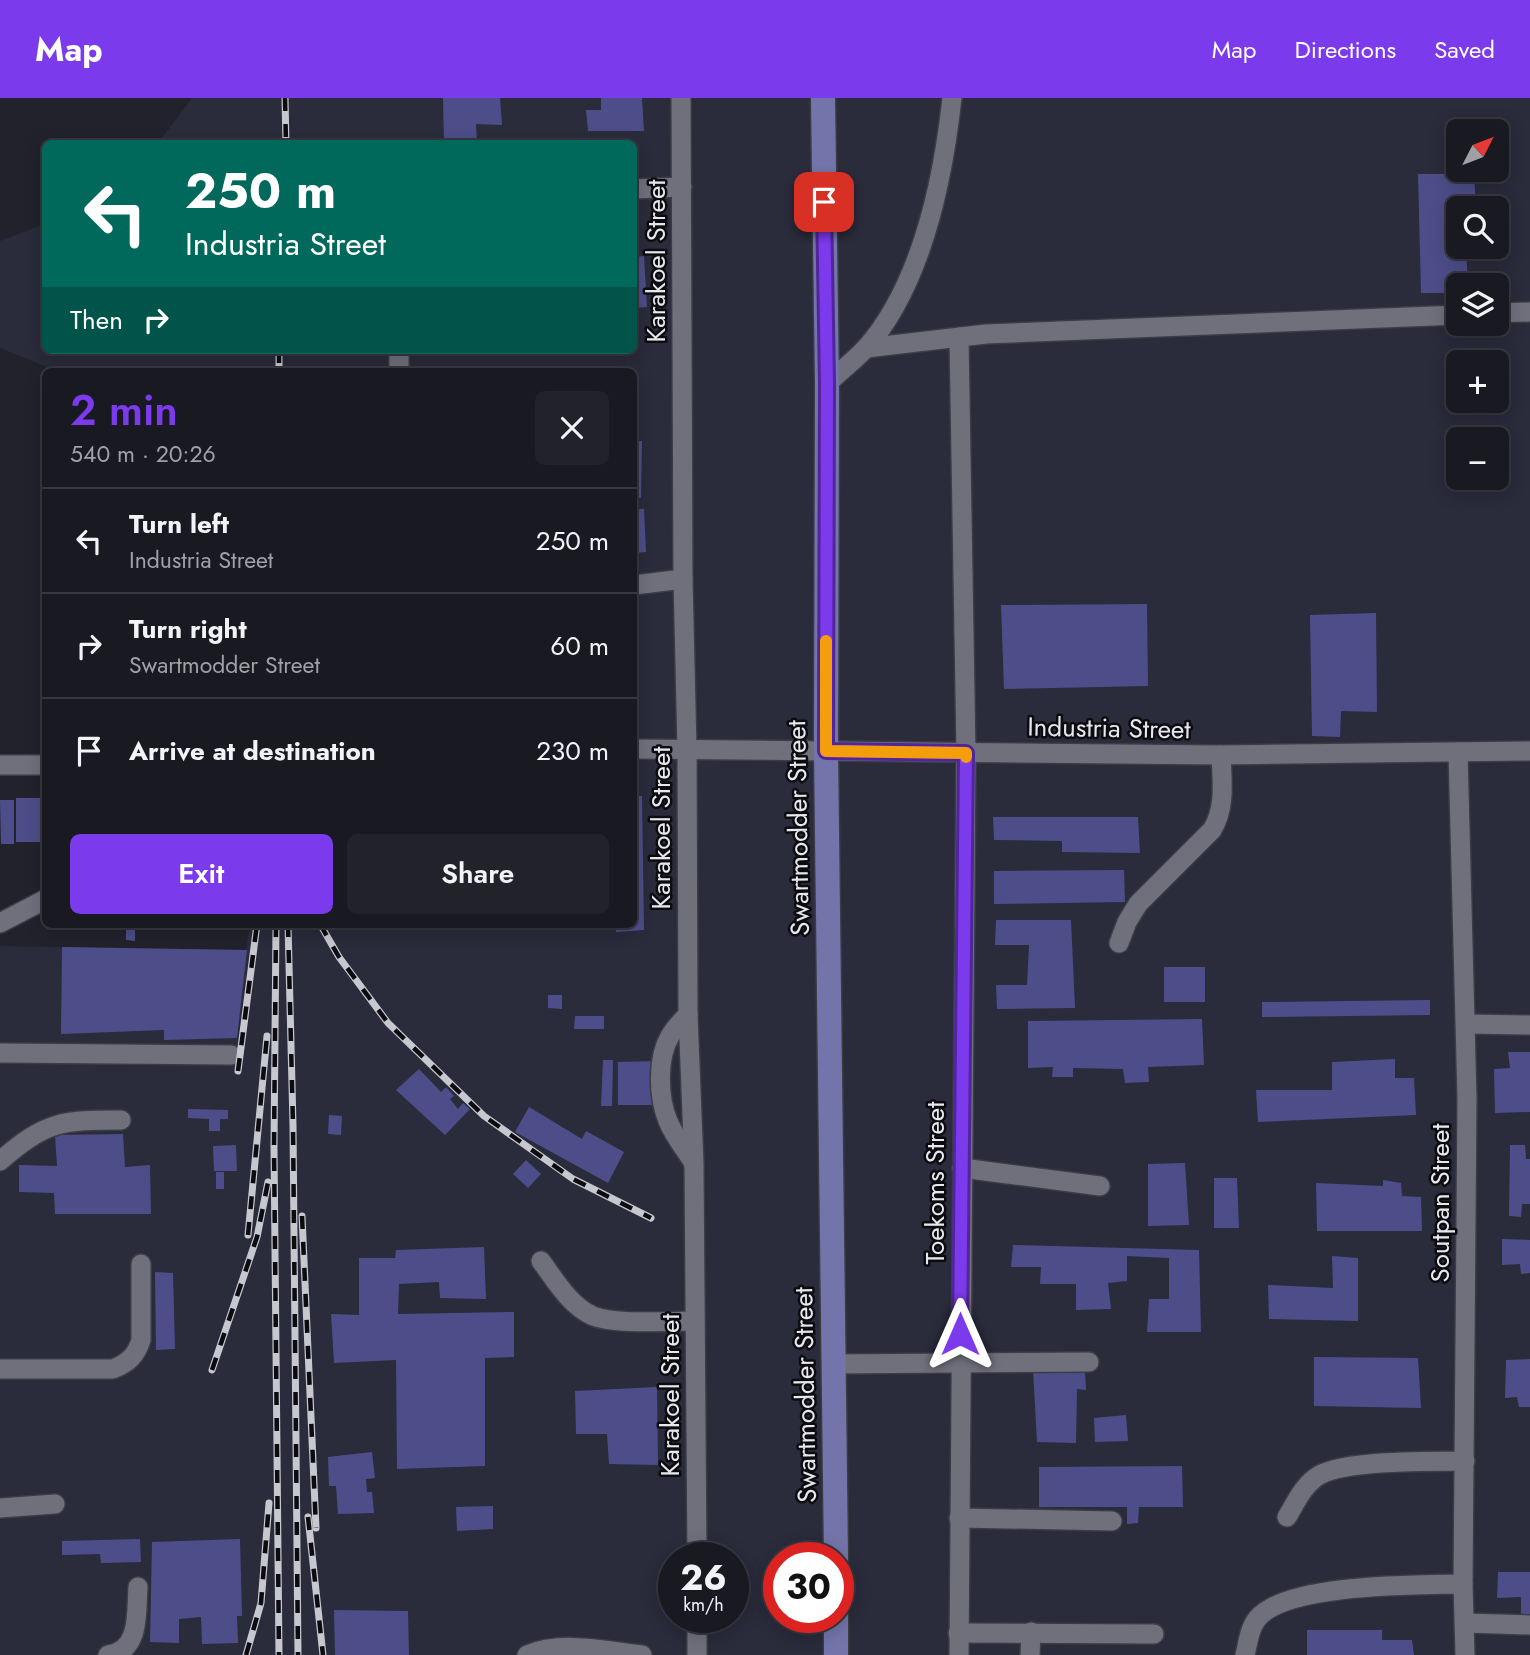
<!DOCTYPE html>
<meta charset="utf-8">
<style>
body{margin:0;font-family:Jost,sans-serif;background:#22232a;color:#f1f3f6;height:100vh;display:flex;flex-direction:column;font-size:26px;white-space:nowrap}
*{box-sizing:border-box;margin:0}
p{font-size:23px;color:#9fa1a5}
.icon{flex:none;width:38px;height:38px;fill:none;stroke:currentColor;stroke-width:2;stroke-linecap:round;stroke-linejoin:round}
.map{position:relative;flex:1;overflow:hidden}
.panel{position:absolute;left:42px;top:270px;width:595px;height:560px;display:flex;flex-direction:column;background:#191a21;border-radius:10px;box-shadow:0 4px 18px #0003,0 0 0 2px #37383f}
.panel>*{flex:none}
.hud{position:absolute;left:42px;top:42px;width:595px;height:214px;border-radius:10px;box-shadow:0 4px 18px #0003,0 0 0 2px #37383f;background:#00695c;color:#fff;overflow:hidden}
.needle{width:46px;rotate:48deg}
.fabs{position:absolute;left:1446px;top:21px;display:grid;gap:14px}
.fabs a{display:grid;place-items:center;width:63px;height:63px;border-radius:10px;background:#191a21;box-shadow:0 4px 18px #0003,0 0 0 2px #37383f;font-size:35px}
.speed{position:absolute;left:658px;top:1444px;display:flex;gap:14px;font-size:35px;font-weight:700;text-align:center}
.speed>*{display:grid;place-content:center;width:91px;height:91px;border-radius:50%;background:#191a21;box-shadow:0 4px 18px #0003,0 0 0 2px #37383f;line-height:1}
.speed small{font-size:18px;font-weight:400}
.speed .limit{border:10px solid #d22;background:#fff;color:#111}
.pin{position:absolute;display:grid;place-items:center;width:60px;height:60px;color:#fff;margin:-30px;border-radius:14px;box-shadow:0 4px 10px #0006}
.me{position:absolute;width:77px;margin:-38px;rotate:0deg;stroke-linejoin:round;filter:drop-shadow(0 0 5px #0008)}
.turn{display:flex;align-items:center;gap:24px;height:147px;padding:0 28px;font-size:32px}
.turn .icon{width:91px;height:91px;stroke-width:2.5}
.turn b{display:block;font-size:49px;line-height:60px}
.then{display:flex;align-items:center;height:66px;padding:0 28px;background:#0003;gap:14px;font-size:26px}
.round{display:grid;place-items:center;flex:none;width:74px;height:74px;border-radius:10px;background:#22232a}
.head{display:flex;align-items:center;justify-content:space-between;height:119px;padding:0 28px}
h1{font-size:42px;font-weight:600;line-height:52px;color:#7c3aed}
.cta{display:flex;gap:14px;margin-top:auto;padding:14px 28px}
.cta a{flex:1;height:80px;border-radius:10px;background:#7c3aed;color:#fff;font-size:28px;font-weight:600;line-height:80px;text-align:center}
.cta a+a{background:#22232a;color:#f1f3f6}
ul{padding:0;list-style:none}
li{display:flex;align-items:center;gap:21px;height:105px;padding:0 28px;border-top:2px solid #37383f}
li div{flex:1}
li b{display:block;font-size:26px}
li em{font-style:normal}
header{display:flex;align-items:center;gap:42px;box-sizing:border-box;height:98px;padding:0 35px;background:#7c3aed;color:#fff}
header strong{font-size:33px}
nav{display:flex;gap:38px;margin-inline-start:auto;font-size:24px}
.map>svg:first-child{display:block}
.built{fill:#2a2b3b;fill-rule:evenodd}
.building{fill:#4d4e89}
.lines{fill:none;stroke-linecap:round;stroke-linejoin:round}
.minor-casing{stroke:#3b3c44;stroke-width:22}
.major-casing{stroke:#3b3c44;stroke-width:27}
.minor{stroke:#6f707c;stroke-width:19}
.major{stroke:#7374a9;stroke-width:24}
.rail-casing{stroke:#c7c8cf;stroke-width:7}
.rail{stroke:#0c0c10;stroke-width:4.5;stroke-dasharray:13;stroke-linecap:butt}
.route-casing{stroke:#51269a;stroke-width:18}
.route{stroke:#7c3aed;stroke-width:12}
.slow{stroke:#f59e0b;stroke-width:12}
.labels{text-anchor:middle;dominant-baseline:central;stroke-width:5;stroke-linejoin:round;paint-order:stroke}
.street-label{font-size:26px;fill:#e7e8ee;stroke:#0c0c10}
</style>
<header>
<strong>Map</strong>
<nav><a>Map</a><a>Directions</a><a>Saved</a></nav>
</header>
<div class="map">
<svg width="1530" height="1557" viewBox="0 0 1530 1557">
<rect width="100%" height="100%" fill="#21222c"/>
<!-- built -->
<path class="built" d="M192,0H1530V1557H0V848L246,852L250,826H634V273H57L0,250V143L45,126L46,252H634V46L158,45ZM1458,33H1496V72H1458ZM1458,110H1496V149H1458ZM1458,187H1496V226H1458ZM1458,264H1496V303H1458ZM1458,341H1496V380H1458ZM674,1460H733V1519H674ZM779,1460H838V1519H779Z"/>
<!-- building -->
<g class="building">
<path d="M443,0H500L502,27L476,26L477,46H444Z"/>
<path d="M601,0H642L644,33H588L586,12H601Z"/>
<path d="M1418,76H1474L1476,110H1458V149H1466L1468,187H1458V195H1421Z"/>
<path d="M644,158L647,209L634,210V159Z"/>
<path d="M634,343H642L641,400H634Z"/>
<path d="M634,411H644L646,454L634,455Z"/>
<path d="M1147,506L1148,588L1004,591L1001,507Z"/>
<path d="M1376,515L1377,614L1341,613L1340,639L1312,638L1310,517Z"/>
<path d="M634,698H642L644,832L616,834L615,826H634Z"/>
<rect x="16" y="700" width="30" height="44"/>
<path d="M0,702H14V746H1Z"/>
<path d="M993,719H1138L1140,755L1062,754V743L994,742Z"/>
<path d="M1124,772L1125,804L994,806V773Z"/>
<path d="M996,822H1071L1075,910L997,911L996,887H1027L1029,847H995Z"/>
<path d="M126,826H135V843L126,842Z"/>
<path d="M62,849L247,852L237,940L164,942V932L61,936Z"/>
<rect x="1164" y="869" width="41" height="35"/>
<path d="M548,897H562V911L548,910Z"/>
<path d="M1430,902V917L1262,919V904Z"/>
<path d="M575,918H604V931H574Z"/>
<path d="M1202,921L1204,967L1148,969L1149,984L1125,985L1123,971L1073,970V979H1052L1053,969L1028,970V923Z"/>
<path d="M1508,954H1530V1014L1495,1015L1494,971L1510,970Z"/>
<path d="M1395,961V980H1414L1416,1017L1258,1024L1256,992H1332V964Z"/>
<path d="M603,962H613L612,1008H601Z"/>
<path d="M655,963V1007H618V964Z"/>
<path d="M419,971L441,994L446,989L454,998L450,1001L458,1011L463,1005L470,1011L445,1037L396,992Z"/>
<path d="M529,1009L582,1041L586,1033L624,1054L608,1085L515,1034Z"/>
<path d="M188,1011L228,1012V1021H220V1033H209V1021L188,1020Z"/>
<path d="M329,1017L342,1018L341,1037L328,1036Z"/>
<path d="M123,1036L125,1069L150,1067L151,1116H55L54,1095L19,1094V1067L57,1068L55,1037Z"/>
<path d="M236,1047L237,1073H214L213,1048Z"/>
<path d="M1510,1047H1525L1526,1061H1530V1106H1522L1521,1119L1509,1118Z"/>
<path d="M526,1062L541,1076L528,1090L513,1076Z"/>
<path d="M1185,1065L1189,1127L1148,1128V1066Z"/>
<rect x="216" y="1074" width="8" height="17"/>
<path d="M1214,1080H1237L1239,1130H1214Z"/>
<path d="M1383,1082L1401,1085L1402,1098L1421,1099L1422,1133H1317L1316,1085L1383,1088Z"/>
<path d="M1502,1141L1530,1142V1175L1521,1176L1520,1166L1502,1167Z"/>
<path d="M1013,1147L1199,1152L1201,1234H1147L1149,1201H1169V1160L1127,1158V1183L1108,1185L1111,1211L1076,1212V1186H1040L1041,1169H1011Z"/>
<path d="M484,1149L486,1201L440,1200L439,1184L399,1186L398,1216L514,1214V1259L485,1260V1368L397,1371L396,1262L334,1265L331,1216L359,1217V1160H395L396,1152Z"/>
<path d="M1332,1158L1358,1160V1223L1269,1221L1268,1187L1333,1190Z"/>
<path d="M155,1174L173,1175L175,1251L156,1252Z"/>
<path d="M1314,1259L1418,1260L1421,1310L1314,1308Z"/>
<path d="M1530,1261V1309H1519L1517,1299L1505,1300L1506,1262Z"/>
<path d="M1033,1272L1085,1274L1086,1292L1077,1291L1076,1345L1037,1344Z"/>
<path d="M657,1289L658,1367L609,1366L607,1336H576L575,1293Z"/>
<path d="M1126,1317L1128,1343L1095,1344L1094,1320Z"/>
<path d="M372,1354L375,1380L366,1381L367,1394H372L374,1415L338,1416L336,1388H329L328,1359Z"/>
<path d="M1182,1368L1183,1409H1139L1138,1425L1127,1426V1409H1039V1369Z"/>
<path d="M493,1408V1431L457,1433L456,1409Z"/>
<path d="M140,1441L141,1464L101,1465L100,1456L62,1457V1443Z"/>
<path d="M240,1441L242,1518H237L238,1545L202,1546L201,1519L179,1521V1545L150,1544L152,1444Z"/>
<path d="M1498,1474H1530V1517L1521,1516V1499L1497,1500Z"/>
<path d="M334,1512L408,1513L409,1557H335Z"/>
<path d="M1307,1532H1382V1542H1412L1414,1557H1307Z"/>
</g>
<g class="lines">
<!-- minor casing -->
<g class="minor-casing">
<g id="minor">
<path d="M681,0L683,481L687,651L688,917L694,1066L697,1460"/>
<path d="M634,91L682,89"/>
<path d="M1496,215L1530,214"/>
<path d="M866,250L986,236L1458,217"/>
<path d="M399,273V252"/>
<path d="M827,286C839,274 854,263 866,250C922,186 943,82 952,0"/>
<path d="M634,487L683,481"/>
<path d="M634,651L1221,657L1530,653"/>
<path d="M1458,654L1467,1001L1463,1486L1465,1557"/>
<path d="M0,667H46"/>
<path d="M0,825L46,801"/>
<path d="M1119,845L1127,824L1138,806L1212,732C1226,709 1222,683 1221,657"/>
<path d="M688,917C681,923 675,930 670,938C657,960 658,999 668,1023C674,1038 685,1051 693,1064"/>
<path d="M1466,926L1530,927"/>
<path d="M0,955L231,957"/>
<path d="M0,1063C46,1023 62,1022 121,1022"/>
<path d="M962,1070L1100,1088"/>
<path d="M541,1163C555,1182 570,1208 593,1218C616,1227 669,1223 695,1223"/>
<path d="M834,1266L1089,1264"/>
<path d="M0,1271H113C128,1265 136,1258 141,1242V1166"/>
<path d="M0,1410L55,1406"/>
<path d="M1287,1419C1295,1406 1302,1390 1315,1380C1339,1361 1432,1364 1465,1363"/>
<path d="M959,1420L1112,1423"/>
<path d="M697,1519V1557"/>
<path d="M1465,1525L1530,1527"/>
<path d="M958,1535L1154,1536"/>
<path d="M108,1557C141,1553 136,1514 138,1489"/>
<path d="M527,1557C562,1542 606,1553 642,1557"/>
<path d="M959,1557L966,655L959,239"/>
<path d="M1030,1557L1031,1534"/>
<path d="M1245,1557C1248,1545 1249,1531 1257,1521C1285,1485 1419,1487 1463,1486"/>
</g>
</g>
<!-- major casing -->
<g class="major-casing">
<g id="major">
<path d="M823,0L827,286L826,653L836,1460"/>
<path d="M836,1519V1557"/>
</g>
</g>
<!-- minor -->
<use href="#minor" class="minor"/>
<!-- major -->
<use href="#major" class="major"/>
<!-- rail casing -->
<g class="rail-casing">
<g id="rail">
<path d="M285,0L286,46"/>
<path d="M279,252V273"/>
<path d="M276,826L274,1049L279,1557"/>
<path d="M288,826L293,1027L298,1557"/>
<path d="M320,826L339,859L388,925L484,1018L573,1081L651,1120"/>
<path d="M238,973L257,826"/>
<path d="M302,1118L316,1430"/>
<path d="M248,1137L267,938"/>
<path d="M212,1272L257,1139L268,1084"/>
<path d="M308,1419L323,1557"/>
<path d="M246,1557L261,1505L269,1405"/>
</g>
</g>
<!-- rail -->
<use href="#rail" class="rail"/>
</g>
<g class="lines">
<!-- route casing -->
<g class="route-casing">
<path id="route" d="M824,104L827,286L826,653L966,655L960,1236"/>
</g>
<!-- route -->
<use href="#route" class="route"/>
<!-- slow -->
<path class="slow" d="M826,543V653L966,655V659"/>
</g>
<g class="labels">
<!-- street labels -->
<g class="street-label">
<text transform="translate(656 163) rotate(-90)">Karakoel Street</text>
<text transform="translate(1109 630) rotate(1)">Industria Street</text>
<text transform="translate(661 730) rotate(-90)">Karakoel Street</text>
<text transform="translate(798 730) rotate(-91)">Swartmodder Street</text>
<text transform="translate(935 1085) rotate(-90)">Toekoms Street</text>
<text transform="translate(1440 1105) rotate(-90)">Soutpan Street</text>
<text transform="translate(670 1297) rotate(-90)">Karakoel Street</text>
<text transform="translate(805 1297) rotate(-91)">Swartmodder Street</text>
</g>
</g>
</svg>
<div class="fabs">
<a><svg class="needle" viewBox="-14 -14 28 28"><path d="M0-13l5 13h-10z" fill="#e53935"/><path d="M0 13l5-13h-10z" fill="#9fa1a5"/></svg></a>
<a><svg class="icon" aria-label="search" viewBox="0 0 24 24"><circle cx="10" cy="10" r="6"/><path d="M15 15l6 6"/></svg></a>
<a><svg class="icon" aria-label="layers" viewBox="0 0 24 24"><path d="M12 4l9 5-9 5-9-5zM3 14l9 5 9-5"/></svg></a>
<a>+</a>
<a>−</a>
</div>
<div class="speed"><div>26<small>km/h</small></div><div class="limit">30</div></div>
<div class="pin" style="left:824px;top:104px;background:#d93025"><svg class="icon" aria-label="arrive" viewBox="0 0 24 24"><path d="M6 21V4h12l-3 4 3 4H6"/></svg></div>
<svg class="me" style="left:960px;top:1236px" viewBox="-20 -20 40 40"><path d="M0-17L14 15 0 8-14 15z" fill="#7c3aed" stroke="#fff" stroke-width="4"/></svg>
<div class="hud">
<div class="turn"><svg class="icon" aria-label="left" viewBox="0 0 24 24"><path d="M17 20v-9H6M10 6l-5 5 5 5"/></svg><div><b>250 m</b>Industria Street</div></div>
<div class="then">Then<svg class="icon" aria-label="right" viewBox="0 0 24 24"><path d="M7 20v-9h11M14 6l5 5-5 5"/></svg></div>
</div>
<section class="panel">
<div class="head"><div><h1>2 min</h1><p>540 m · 20:26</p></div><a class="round"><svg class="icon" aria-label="close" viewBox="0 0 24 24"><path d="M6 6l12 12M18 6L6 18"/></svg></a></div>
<ul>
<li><svg class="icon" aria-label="left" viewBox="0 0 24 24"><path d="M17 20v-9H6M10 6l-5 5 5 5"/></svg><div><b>Turn left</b><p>Industria Street</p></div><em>250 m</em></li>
<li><svg class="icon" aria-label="right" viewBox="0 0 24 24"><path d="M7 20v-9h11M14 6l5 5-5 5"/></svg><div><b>Turn right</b><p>Swartmodder Street</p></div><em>60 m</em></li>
<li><svg class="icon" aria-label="arrive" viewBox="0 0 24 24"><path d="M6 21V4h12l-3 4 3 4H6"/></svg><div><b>Arrive at destination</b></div><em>230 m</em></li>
</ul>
<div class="cta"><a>Exit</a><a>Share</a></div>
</section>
</div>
